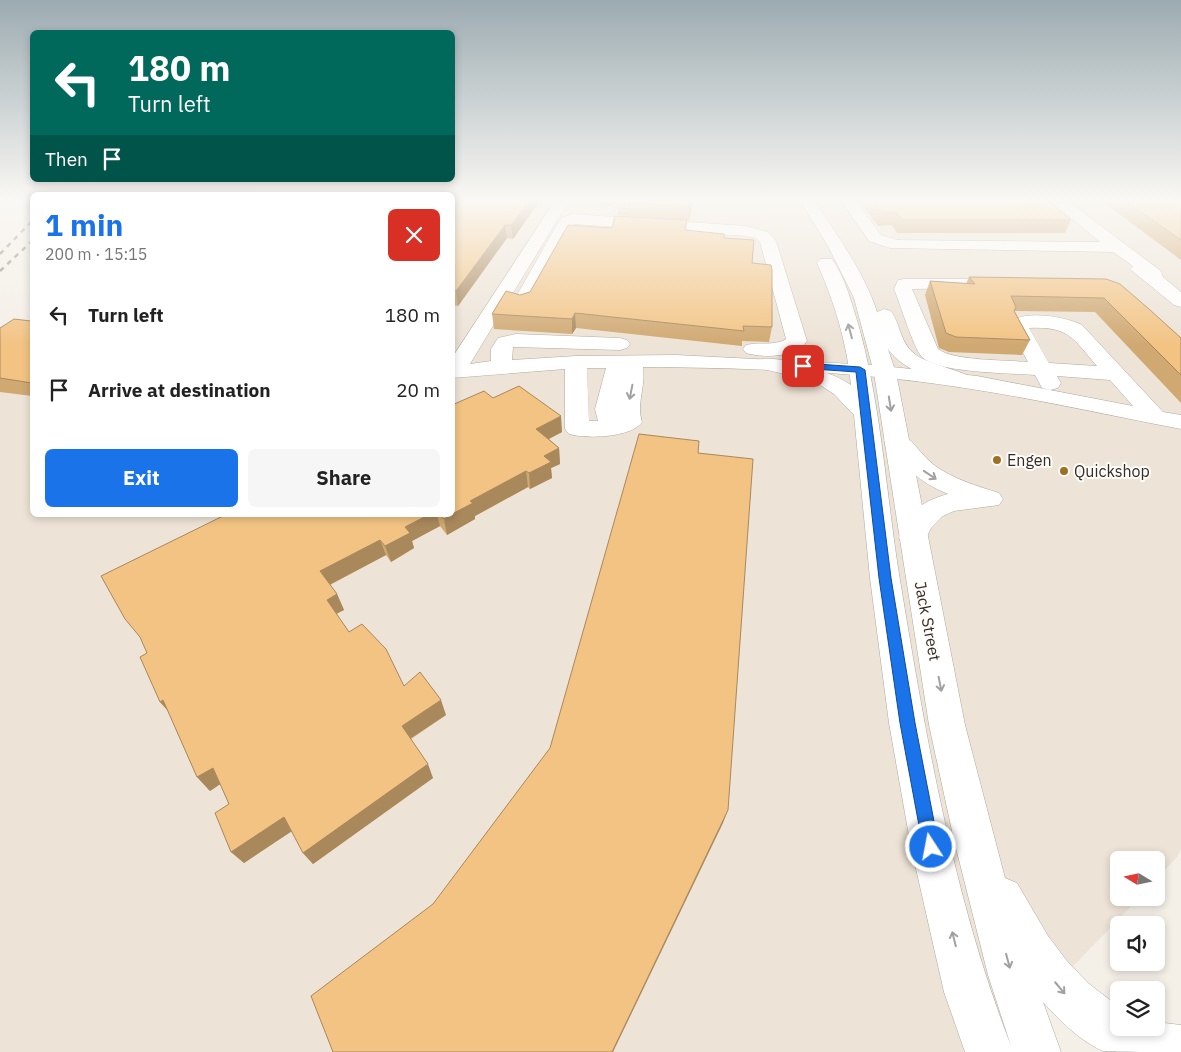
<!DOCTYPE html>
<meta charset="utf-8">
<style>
body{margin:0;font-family:"IBM Plex Sans",sans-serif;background:#f6f6f6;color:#222;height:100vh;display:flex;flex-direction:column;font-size:19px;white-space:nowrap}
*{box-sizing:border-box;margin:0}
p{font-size:16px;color:#767676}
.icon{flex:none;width:28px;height:28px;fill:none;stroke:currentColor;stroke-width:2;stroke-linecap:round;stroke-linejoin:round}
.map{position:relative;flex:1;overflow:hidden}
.side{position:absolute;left:30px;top:192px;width:425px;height:325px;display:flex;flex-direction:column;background:#fff;border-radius:8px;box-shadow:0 2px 8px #0003}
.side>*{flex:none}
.hud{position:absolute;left:30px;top:30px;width:425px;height:152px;border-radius:8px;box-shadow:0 2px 8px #0003;background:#00695c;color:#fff;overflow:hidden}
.needle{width:32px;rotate:280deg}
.buttons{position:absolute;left:1110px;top:851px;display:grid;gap:10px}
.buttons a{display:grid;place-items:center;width:55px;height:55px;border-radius:8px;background:#fff;box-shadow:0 2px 8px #0003;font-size:25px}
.pin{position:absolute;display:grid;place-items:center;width:42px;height:42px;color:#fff;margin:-21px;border-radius:10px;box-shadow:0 2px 8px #0006}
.me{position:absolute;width:55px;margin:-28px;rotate:349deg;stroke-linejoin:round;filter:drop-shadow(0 0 4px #0008)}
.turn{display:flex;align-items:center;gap:18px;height:105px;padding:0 15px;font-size:22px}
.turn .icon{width:65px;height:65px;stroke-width:2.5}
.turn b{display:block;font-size:35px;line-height:42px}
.then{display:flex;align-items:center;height:48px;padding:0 15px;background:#0003;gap:10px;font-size:19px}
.round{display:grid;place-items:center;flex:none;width:52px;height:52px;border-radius:8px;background:#f6f6f6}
.overview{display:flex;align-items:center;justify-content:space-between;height:85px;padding:0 15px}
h1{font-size:30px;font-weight:700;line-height:38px;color:#1a73e8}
.action{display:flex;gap:10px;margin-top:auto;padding:10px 15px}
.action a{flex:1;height:58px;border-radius:8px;background:#1a73e8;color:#fff;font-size:20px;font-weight:700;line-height:58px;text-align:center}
.action a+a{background:#f6f6f6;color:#222}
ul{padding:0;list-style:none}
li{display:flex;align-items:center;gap:15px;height:75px;padding:0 15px}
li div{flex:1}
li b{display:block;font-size:19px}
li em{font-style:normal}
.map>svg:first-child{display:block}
.built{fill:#ede3d6}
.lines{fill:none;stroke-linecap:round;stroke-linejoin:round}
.minor-casing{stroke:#aea9a2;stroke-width:1}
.major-casing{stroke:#aea9a2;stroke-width:1}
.minor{fill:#fff;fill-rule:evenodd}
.major{fill:#fff;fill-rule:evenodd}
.rail{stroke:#86827e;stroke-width:2.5;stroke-dasharray:5 5;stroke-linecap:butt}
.wall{fill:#d0a871}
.shaded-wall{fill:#a9885c}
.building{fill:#f2c383;stroke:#a9885c}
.oneway{stroke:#a2a0a0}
.route{fill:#1a73e8;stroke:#114b97}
.poi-dot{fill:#9f7023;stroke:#fffcf9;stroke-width:2}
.labels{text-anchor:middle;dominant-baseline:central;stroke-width:4;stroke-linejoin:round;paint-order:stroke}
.poi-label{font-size:16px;fill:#302d2b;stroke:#fffcf9;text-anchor:start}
.street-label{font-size:16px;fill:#302d2b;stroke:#fffcf9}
</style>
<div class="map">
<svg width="1181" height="1052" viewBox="0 0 1181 1052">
<rect width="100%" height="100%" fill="#f4efe7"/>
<!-- built -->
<path class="built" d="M453,199H1181V849L1177,857L1156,879V860H1119V898H1139L990,1052H0V341L32,321V515H452Z"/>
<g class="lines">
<!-- minor casing -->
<g class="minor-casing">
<g id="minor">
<path d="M556,199H570L470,364L491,361V349L498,338L516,334L620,338L627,340L630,344L627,348L620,350L513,347L512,360L576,356L676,355L873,365L977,376L1133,406L1110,380L1057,376L1061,383L1058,388L1050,390L1042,388L1035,375C1011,373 937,373 922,357C913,347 900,303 894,289L898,280L904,279H967L973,280L976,284L973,288L912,289L938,349C953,361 1007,360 1028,362L1008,325C1020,308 1066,317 1082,325L1163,412L1181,415V429C1107,415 1033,398 958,387C854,371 748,368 643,367C646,386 636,404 642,422C631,438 586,439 569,434L565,429V369L452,378V358ZM1029,328C1070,326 1073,339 1097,366L1049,363ZM587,368H606L595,409L598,421H589Z"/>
<path d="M840,199H854L881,235L897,240L1100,242L1049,199H1065L1161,271L1163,277L1181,292V307L1174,305L1130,269L1133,266L1113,252L890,248L869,241Z"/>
<path d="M572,214L746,226L768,232L776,241L807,341C795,358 764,358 746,353L743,349L746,345C758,342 776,346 786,339L760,242L756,238L746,236L574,224L529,306L522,308L515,306L513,302L559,221L562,218Z"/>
<path d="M896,432C911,436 921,455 934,465C953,479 977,486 999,493L1003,499L999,505L954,511L943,516L931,528L923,545L913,548L903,545L899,538C910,511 920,502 948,494C920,483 901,465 884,440L887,435Z"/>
</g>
</g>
<!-- major casing -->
<g class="major-casing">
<path id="major" d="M799,199H813C836,234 864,271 877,312L884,309L891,311C901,325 900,344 916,355C929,365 970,372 976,381L973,386C950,391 901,369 888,349L896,373L965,725L1005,878L1017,883L1048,936L1067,961L1088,983L1119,1007V1028H1156V1022L1181,1025V1052C1167,1052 1113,1052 1103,1051C1080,1041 1060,1021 1043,1002L1061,1052H965L944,992L911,847L889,723L870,578L854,415L834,394L817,383L799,377L758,368L754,364L758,360C780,354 832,372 851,385C847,343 834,301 817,263L820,259H832C846,279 852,304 859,327C882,410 886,495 900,580C926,737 953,897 1011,1046L988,975L954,840L929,725L874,373L854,298L828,246Z"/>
</g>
<!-- minor -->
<use href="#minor" class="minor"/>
<!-- major -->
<use href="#major" class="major"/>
<!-- rail -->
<g class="rail">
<path d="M0,254L32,221"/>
<path d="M0,271L32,241"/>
</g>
</g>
<!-- wall -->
<g class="wall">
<path d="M452,199H541L513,239L507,238L458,306L452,305Z"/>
<path d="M599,199H693L689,220L617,215L618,208L599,206Z"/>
<path d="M858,199H1046L1071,220L1065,233H897L892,225L878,226Z"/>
<path d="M1099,199H1181V260Z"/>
<path d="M687,220L686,231L724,238L752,263L772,327L769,342L742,341V346L576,328L572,334L494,329L492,314L520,295L530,292L612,228Z"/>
<path d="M969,277L1106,279L1181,338V403L1095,312L1014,311L1030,340L1022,355L949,352L939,348L925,295L930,281L966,284Z"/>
<path d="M32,320V396L0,392V328L31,321Z"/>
<path d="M493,398L562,432L549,439L559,448L560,464L551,468L552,478L530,489L528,487L475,516V519L447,535L440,526L412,541L414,548L391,562L386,555L330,585L337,594L344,610L336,614L349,632L404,686L446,715L411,739L433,778L313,864L303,853L292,831L244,863L231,852L229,804L220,784L210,791L197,777L168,711L160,702L147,653L225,515H452Z"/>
</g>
<!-- shaded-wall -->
<g class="shaded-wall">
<path d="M531,199H541L513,239L511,225Z"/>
<path d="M692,199H693L689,220L690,207Z"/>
<path d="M505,225L507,238L458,306L456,291Z"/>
<path d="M575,313L576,328L572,334V319Z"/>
<path d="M561,416L562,432L537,445L536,429Z"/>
<path d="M559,448L560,464L551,468L552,478L530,489L529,473L544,456Z"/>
<path d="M526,471L528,487L475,516V519L447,535L444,519L451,515H452V514L470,501Z"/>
<path d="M428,515H437L440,526L412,541L414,548L391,562L385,546L405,527Z"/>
<path d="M380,540L386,555L327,586L320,571Z"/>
<path d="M337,594L344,610L334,615L327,600Z"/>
<path d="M163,700L173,716L160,702Z"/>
<path d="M441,700L446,715L408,740L402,726Z"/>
<path d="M428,764L433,778L313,864L303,853Z"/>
<path d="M213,768L225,781L210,791L197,777Z"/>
<path d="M728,810L723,823L613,1052H612Z"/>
<path d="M284,817L295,829L244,863L231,852Z"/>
</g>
<!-- building -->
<g class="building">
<path d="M452,199H531L511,225H505L456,291H452Z"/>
<path d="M619,199H692L690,207L618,202Z"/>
<path d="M872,199H1046L1071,220H902L896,212H882Z"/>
<path d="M1123,199H1181V240Z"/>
<path d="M615,216L687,220L685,230L724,234V238L754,240L752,263L771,265L772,270V327L743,326L744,331L575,313L572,319L492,314L506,291L520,295L530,292L568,225L612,228Z"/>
<path d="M969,277L1106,279L1120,284L1149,309L1181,338V375L1104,298L1011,296L1016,307L1014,311L1030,340L956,337L946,333L930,281L975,284Z"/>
<path d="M14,319L31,321L32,320V383L0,378V328Z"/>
<path d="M519,386L561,416L536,429L559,448L544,456L551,462L529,473L526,471L470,501L473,503L452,514V405L484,391L493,398Z"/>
<path d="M639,434L699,441L698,453L753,459L728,810L612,1052H333L311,996L433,904L550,748Z"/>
<path d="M225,515H428L405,527L410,533L385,546L380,540L320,571L337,594L327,600L349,632L362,624L386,649L404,686L420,672L441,700L402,726L428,764L303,853L284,817L231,852L215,813L229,804L213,768L197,777L163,700L160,702L140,657L147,653L140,637L125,619L101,576Z"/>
<path d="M440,515H451L444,519Z"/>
</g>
<!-- one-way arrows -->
<defs><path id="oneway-shaft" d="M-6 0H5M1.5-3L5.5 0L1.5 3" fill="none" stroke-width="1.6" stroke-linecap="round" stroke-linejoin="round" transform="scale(1.25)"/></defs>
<g class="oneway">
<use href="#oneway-shaft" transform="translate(850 331) rotate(-105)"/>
<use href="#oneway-shaft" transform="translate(631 392) rotate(101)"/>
<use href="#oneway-shaft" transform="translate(890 404) rotate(81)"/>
<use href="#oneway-shaft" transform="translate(930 475) rotate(34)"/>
<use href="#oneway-shaft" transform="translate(940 684) rotate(79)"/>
<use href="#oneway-shaft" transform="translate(954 939) rotate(-104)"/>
<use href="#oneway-shaft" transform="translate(1008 961) rotate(75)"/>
<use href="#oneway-shaft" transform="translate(1060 988) rotate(50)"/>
</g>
<!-- sky -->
<linearGradient id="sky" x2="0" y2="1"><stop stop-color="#9cabb1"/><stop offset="0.58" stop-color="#faf8f4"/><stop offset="1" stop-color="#faf8f4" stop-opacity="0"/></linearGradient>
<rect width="1181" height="346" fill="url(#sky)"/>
<!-- route -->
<path class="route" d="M803,363L860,367L865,370L891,578L915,723L939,847L937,853L931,855L925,853L923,847L900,723L879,578L856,372L800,368V364Z"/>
<!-- markers -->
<g class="poi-dot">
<circle cx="997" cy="460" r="5"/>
<circle cx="1064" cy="471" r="5"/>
</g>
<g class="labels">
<!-- poi labels -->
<g class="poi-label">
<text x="1007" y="460">Engen</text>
<text x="1074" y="471">Quickshop</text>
</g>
<!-- street labels -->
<g class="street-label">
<text transform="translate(928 621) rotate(79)">Jack Street</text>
</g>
</g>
</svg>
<div class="buttons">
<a><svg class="needle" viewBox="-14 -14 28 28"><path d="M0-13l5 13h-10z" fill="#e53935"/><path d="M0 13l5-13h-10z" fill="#767676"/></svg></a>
<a><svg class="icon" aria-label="sound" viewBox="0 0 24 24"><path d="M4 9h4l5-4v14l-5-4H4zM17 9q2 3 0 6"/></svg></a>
<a><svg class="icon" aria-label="layers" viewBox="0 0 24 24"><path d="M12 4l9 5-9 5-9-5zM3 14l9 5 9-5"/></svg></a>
</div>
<div class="pin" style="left:803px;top:366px;background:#d93025"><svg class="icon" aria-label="arrive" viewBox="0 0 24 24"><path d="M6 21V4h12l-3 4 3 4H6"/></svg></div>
<svg class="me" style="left:931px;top:847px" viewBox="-20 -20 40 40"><circle r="17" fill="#1a73e8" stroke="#fff" stroke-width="3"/><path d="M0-11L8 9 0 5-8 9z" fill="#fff"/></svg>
<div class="hud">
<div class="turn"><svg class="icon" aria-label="left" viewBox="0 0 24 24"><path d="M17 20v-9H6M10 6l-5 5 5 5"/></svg><div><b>180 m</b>Turn left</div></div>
<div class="then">Then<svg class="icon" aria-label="arrive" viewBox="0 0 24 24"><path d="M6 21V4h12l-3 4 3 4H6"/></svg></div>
</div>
<section class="side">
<div class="overview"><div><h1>1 min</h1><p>200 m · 15:15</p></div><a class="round" style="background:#d93025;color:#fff"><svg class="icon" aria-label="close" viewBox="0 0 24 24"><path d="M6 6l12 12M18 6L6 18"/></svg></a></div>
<ul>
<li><svg class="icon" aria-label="left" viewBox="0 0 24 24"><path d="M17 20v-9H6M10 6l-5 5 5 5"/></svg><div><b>Turn left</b></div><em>180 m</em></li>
<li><svg class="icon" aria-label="arrive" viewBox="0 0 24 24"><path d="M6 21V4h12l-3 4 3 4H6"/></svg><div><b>Arrive at destination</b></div><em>20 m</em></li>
</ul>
<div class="action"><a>Exit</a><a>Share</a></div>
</section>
</div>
